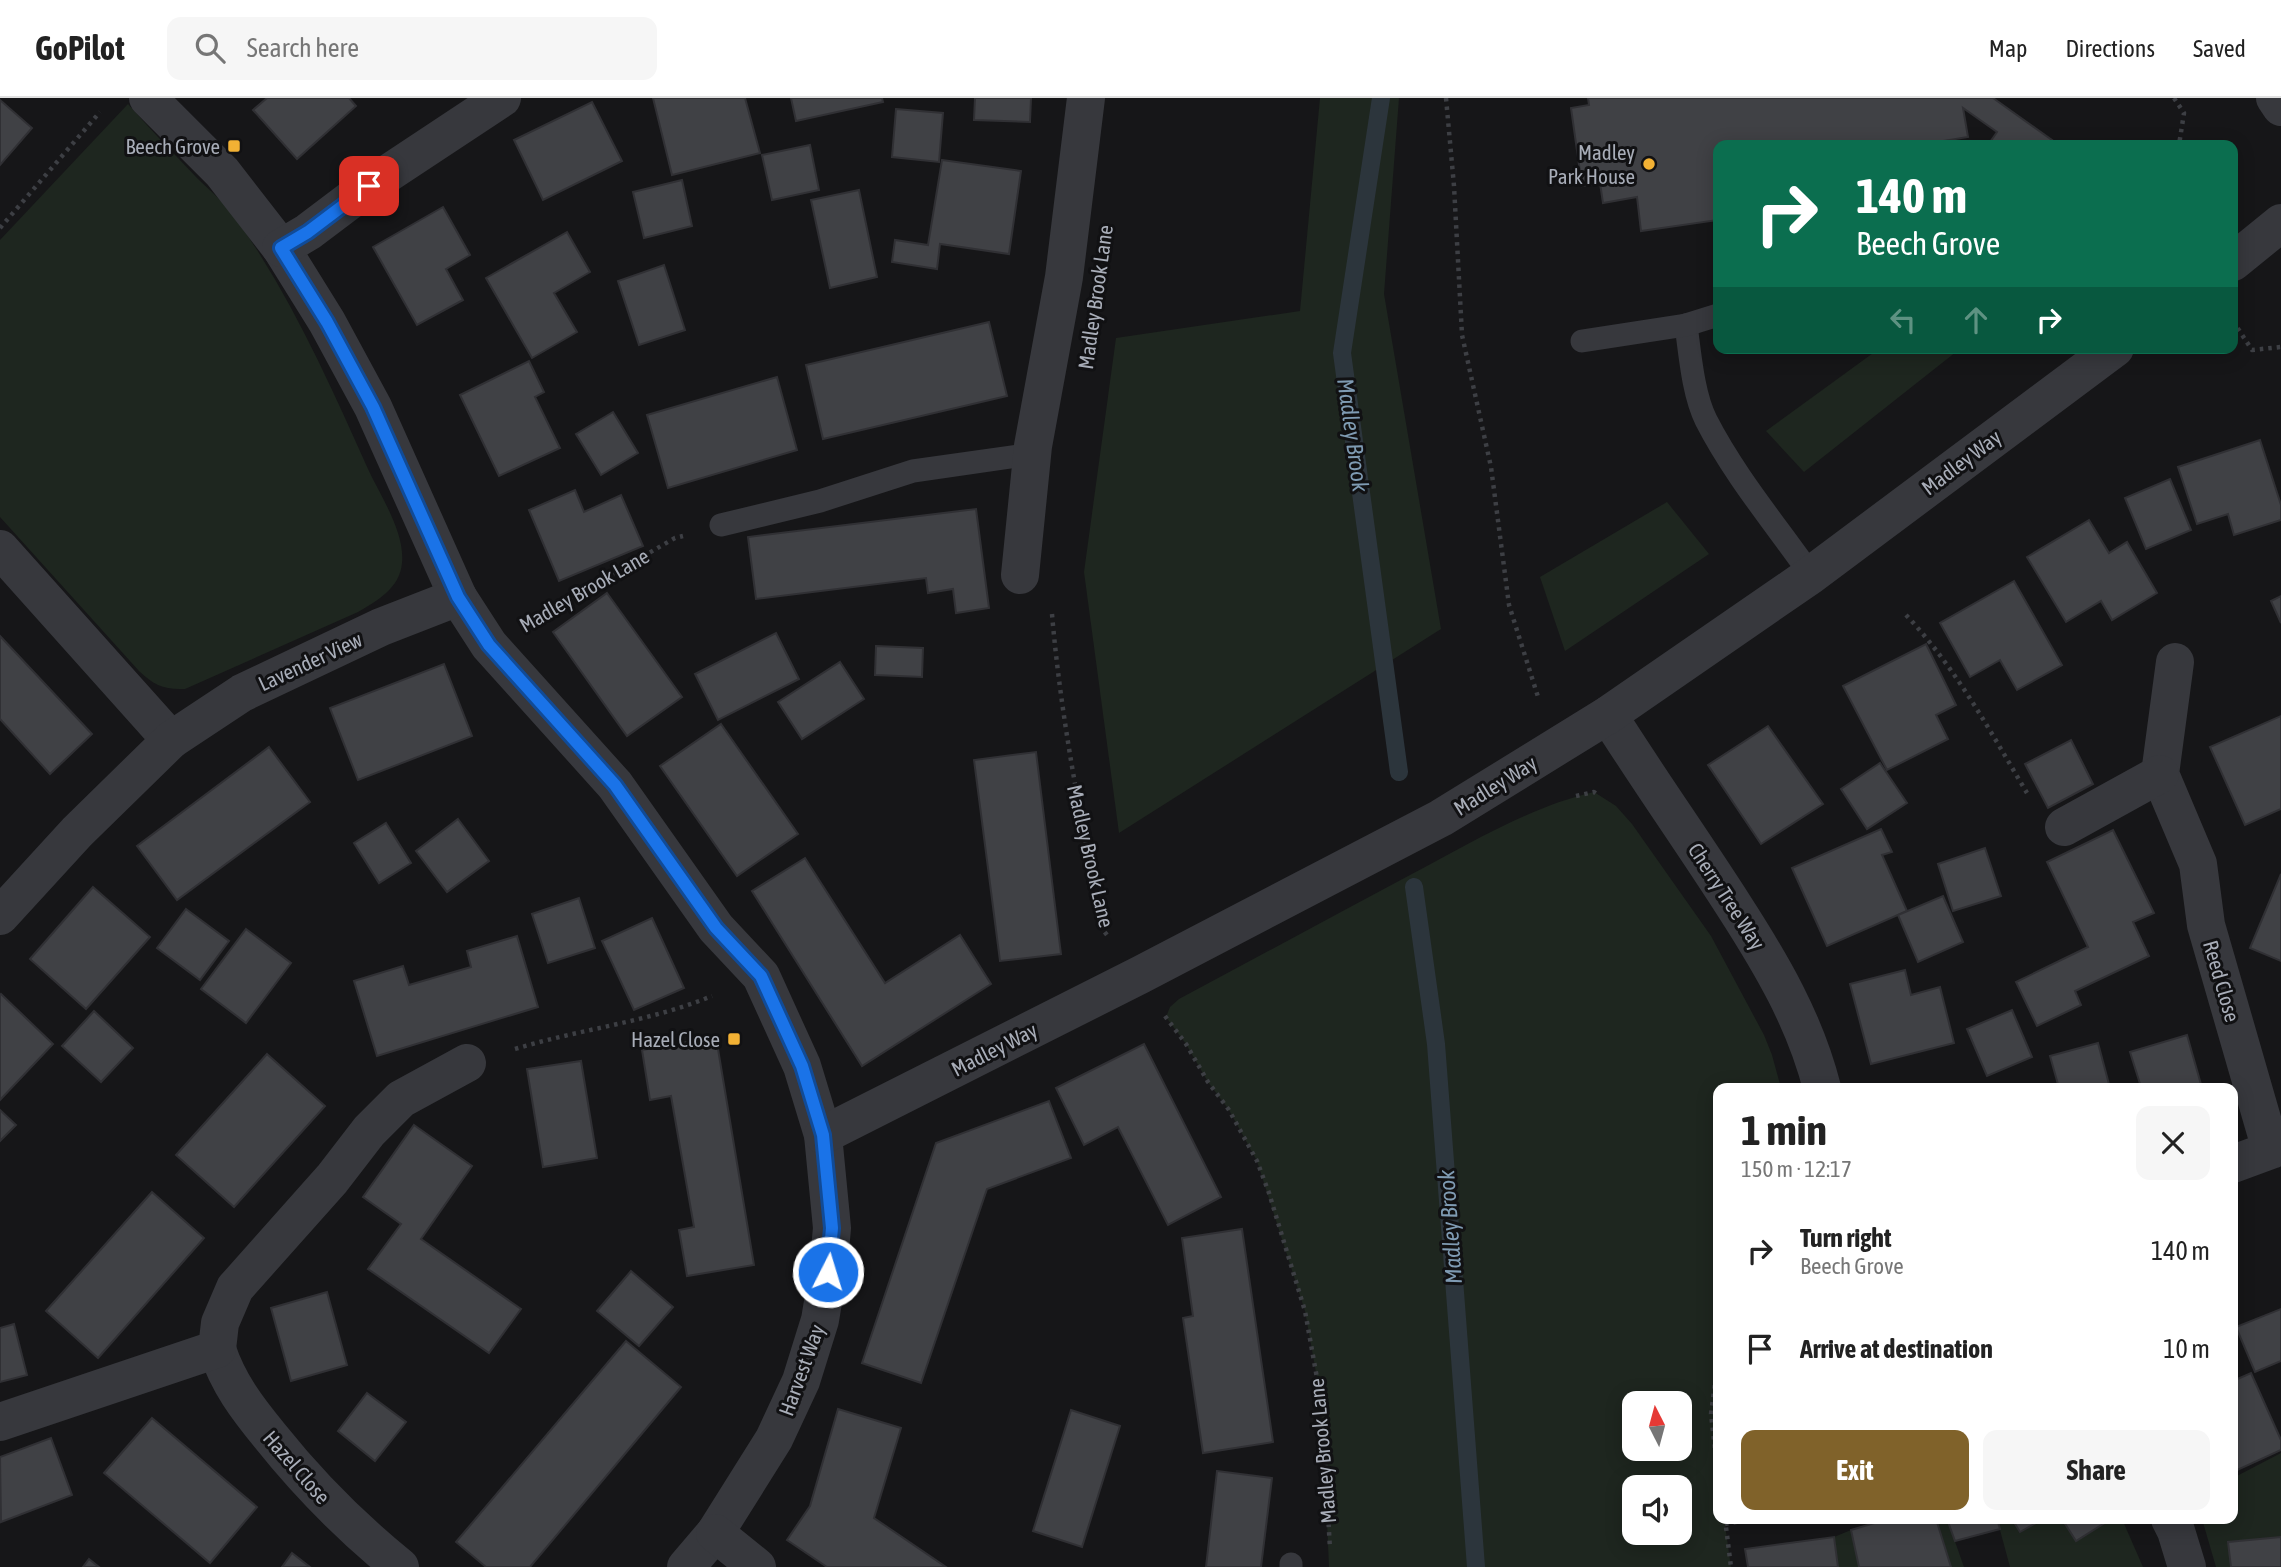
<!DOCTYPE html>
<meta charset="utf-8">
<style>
body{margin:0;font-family:"Asap Condensed",sans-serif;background:#f6f6f6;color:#222;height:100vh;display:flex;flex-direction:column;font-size:26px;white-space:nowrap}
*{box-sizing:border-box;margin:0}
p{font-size:23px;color:#767676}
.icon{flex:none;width:38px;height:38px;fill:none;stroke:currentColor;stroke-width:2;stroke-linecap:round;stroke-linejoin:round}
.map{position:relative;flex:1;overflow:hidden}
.details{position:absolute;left:1713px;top:985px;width:525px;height:441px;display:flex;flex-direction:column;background:#fff;border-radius:14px;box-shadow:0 4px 18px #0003}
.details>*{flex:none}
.banner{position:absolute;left:1713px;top:42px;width:525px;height:214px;border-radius:14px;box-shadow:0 4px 18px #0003;background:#0b6e4f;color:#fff;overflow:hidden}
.needle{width:46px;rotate:354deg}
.controls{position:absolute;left:1622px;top:1293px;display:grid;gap:14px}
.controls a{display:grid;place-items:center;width:70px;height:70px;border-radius:14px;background:#fff;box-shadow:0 4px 18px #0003;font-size:35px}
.pin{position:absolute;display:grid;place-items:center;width:60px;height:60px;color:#fff;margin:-30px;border-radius:14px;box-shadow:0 4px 10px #0006}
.me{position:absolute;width:77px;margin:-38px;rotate:5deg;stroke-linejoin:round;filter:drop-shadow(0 0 5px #0008)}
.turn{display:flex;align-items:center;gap:24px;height:147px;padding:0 28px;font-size:32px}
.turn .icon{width:91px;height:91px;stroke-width:2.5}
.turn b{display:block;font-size:49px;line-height:60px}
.lanes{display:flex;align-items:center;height:66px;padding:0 28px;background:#0003;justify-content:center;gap:35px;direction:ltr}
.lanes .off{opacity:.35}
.round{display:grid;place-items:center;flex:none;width:74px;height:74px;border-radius:14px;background:#f6f6f6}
.head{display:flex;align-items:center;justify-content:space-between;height:119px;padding:0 28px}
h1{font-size:42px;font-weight:700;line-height:52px}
.primary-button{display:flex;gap:14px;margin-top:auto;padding:14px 28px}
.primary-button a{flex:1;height:80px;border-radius:14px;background:#80622a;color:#fff;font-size:28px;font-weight:700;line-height:80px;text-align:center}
.primary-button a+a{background:#f6f6f6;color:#222}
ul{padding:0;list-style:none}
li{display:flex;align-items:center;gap:21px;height:98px;padding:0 28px}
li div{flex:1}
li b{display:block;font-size:26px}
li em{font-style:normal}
header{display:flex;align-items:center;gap:42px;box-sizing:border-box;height:98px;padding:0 35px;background:#fff;border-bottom:2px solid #e0e0e0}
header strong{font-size:33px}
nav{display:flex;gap:38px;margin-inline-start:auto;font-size:24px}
.search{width:490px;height:63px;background:#f6f6f6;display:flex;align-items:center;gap:18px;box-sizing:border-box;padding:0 24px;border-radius:14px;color:#767676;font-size:26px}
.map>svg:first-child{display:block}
.green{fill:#1e261f;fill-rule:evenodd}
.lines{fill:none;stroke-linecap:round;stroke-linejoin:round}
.stream{stroke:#2c353c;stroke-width:18}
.building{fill:#404145;stroke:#303034;stroke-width:2}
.path{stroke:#3d3f44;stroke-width:4.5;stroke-dasharray:3.5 5;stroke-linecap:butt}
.service{stroke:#37383d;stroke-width:23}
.minor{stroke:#37383d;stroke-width:38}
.tertiary{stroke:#37383d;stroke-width:38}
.route-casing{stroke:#114b97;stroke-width:18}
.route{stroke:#1a73e8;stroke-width:12}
.poi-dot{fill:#f2b134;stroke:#111113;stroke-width:2.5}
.labels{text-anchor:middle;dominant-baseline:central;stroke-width:6;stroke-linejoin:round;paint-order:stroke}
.poi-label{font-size:21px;fill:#a8adb8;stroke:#111113;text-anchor:end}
.street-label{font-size:21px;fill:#a8adb8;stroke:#111113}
.water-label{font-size:23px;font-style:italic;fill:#7f9bb3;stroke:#111113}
</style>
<header>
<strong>GoPilot</strong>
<div class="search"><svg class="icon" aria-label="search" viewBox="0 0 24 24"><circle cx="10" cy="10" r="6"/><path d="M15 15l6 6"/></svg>Search here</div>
<nav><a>Map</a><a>Directions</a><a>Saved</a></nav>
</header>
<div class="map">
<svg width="2281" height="1469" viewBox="0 0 2281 1469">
<rect width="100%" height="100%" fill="#161618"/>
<!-- green -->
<g class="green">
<path d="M1320,0H1399L1384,196L1441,531L1119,735L1084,474L1116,240L1300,213Z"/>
<path d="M128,6C150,31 174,56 197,80C209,92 224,104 234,118C290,196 329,284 368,371C381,399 405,434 402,465C400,490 377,503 358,514L185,591C164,592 154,587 139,573L0,419V142Z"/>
<path d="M1880,250H1961L1804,374L1766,333Z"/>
<path d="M1667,404L1709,456L1565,553L1540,479Z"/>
<path d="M1594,694L1616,708L1632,726L1711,838L1764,937L1772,957L1781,990H1718V1421H1753L1725,1427L1731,1469H1329L1322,1308L1305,1213L1257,1063L1229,1012L1208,984L1186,946L1166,919L1170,909L1179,901C1256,860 1333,818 1410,777C1469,746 1529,709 1594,694ZM1634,1306H1680V1351H1634ZM1634,1390H1680V1435H1634Z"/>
<path d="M2281,1355V1439L2228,1444L2231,1469H2216L2202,1421H2233V1380Z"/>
<path d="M1936,1421H1947L1964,1469H1951Z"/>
<path d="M1997,1421H2012L2021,1434L2043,1421H2062L2076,1443L2111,1421H2122L2143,1469H2010Z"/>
<path d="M1851,1432L1859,1469H1838L1834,1439Z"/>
</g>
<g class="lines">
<!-- stream -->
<g class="stream">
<path d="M1381,0L1342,255L1399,674"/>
<path d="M1414,789L1436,946L1476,1469"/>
</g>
</g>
<!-- building -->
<g class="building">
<path d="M267,0H349L356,8L297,61L253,12Z"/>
<path d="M653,0H745L760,55L672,77Z"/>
<path d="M791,0H882L883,4L796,23Z"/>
<path d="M975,0H1031L1030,24L974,22Z"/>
<path d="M1588,0H1993L2059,47H1988L1997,34L1963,10L1968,39L1919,47H1718V122L1641,133L1637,99L1603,105L1600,85L1582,88L1571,10L1589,7Z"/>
<path d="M0,2L32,30L0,67Z"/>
<path d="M592,4L622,63L543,102L514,42Z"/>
<path d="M896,11L943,15L939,64L892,59Z"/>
<path d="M810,47L819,92L772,102L762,57Z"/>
<path d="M942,62L1021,73L1009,156L940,146L937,171L892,164L895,142L928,147Z"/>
<path d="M682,82L692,128L644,140L633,94Z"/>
<path d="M859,92L877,179L830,190L811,102Z"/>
<path d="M443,109L470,157L446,171L463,202L417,227L373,149Z"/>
<path d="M567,134L590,174L554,195L577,234L532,260L486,180Z"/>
<path d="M664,167L685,232L639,247L618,183Z"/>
<path d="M989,224L1007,298L823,341L806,267Z"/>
<path d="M529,263L544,294L535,299L560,350L499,378L460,297Z"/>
<path d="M777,279L797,352L668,390L647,317Z"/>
<path d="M613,314L638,355L601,377L576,336Z"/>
<path d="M2260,342L2281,407V422L2234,437L2228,416L2197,426L2178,369Z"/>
<path d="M2170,381L2191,432L2146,451L2125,400Z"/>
<path d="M575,392L584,414L621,397L643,448L559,483L529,412Z"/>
<path d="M976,411L989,510L956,515L953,491L928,495L926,480L756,501L748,439Z"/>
<path d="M2089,422L2109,455L2127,444L2157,495L2112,522L2101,503L2066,524L2027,459Z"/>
<path d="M2014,483L2062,567L2017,592L2000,562L1970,579L1940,525Z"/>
<path d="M607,495L682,599L627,638L553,534Z"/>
<path d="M2281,498V525L2271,503Z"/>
<path d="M776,535L799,581L718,622L695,576Z"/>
<path d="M0,538L92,636L50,676L0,621Z"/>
<path d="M1926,546L1956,607L1936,617L1948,641L1887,672L1843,588Z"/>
<path d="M876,548L923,550L922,579L875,577Z"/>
<path d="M840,564L864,601L802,641L778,604Z"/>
<path d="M444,566L472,638L358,682L330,610Z"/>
<path d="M2281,618V711L2245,727L2210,649Z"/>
<path d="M721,626L798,736L737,778L660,668Z"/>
<path d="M1768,628L1823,706L1761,746L1708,667Z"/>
<path d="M2071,642L2093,686L2048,710L2025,666Z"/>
<path d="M269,649L310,704L177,802L137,748Z"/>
<path d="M1036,654L1061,856L1000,863L974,662Z"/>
<path d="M1880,665L1907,705L1867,731L1841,691Z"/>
<path d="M458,721L489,763L447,794L416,753Z"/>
<path d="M386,725L411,765L379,785L354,745Z"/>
<path d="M1881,731L1892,754L1882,757L1907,813L1827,848L1792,770Z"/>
<path d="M2113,732L2154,815L2133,824L2149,858L2075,893L2081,907L2037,928L2016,884L2088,849L2047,764Z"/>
<path d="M1985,750L2001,798L1953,813L1938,766Z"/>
<path d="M805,760L885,885L960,837L991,886L862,968L752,793Z"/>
<path d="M2281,776V863L2250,850Z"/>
<path d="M93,789L150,839L86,911L30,861Z"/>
<path d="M1943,798L1963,844L1918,864L1898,817Z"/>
<path d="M579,800L595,850L548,865L532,816Z"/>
<path d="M186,811L229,843L200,882L157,850Z"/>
<path d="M652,820L684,890L634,912L602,843Z"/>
<path d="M246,831L291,865L246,925L201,891Z"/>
<path d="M517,838L538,909L377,958L354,883L403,868L409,887L471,869L467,853Z"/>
<path d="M1905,872L1911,897L1940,889L1954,945L1871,966L1850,886Z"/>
<path d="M1,896L53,946L0,1002V897Z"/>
<path d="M2012,912L2032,959L1987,978L1967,931Z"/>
<path d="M94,913L133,950L101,984L62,948Z"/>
<path d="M2187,937L2202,990H2137L2141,989L2130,954Z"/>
<path d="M716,939L754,1167L687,1178L679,1132L694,1129L671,998L650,1002L642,952Z"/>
<path d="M2098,945L2110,990H2059L2050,958Z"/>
<path d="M1144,946L1221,1099L1168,1127L1118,1029L1084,1047L1056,990Z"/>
<path d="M267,956L325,1008L234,1109L176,1057Z"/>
<path d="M581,963L597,1060L543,1069L527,971Z"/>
<path d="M1049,1003L1071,1060L987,1091L921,1285L862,1265L936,1045Z"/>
<path d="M0,1012L16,1027L0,1043Z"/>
<path d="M414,1027L472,1068L421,1141L521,1211L489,1255L368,1171L401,1126L363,1099Z"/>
<path d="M152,1094L204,1140L98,1260L46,1213Z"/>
<path d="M1242,1131L1273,1344L1203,1355L1183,1220L1193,1218L1182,1140Z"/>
<path d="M631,1173L673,1209L639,1248L597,1213Z"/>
<path d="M327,1194L347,1267L291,1283L271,1210Z"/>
<path d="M2281,1211V1263L2255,1274L2236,1229Z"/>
<path d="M14,1226L27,1277L0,1284V1230Z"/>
<path d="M626,1243L681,1289L530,1469H486L456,1444Z"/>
<path d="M2251,1275L2281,1342V1352L2233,1374V1283Z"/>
<path d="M367,1295L406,1324L375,1363L338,1333Z"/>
<path d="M838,1311L901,1330L874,1420L946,1469H827L787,1442L810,1408Z"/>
<path d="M1071,1312L1120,1328L1082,1449L1033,1433Z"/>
<path d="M152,1320L257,1409L210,1465L104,1375Z"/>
<path d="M51,1340L72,1397L1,1424L0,1359Z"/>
<path d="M1217,1373L1272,1380L1261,1469H1206Z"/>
<path d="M1888,1421H1936L1951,1469H1859L1851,1432Z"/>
<path d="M1947,1421H1997L2000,1431L1955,1443Z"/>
<path d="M2012,1421H2043L2020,1434Z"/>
<path d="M2062,1421H2111L2076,1443Z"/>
<path d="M1834,1439L1838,1469H1748L1745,1451Z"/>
<path d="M2281,1439V1469H2231L2228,1444Z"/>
<path d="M292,1455L310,1469H282Z"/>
<path d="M89,1461L99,1469H83Z"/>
</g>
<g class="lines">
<!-- path -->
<g class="path">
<path d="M1446,0L1454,88L1462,237L1491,369L1509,507L1539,602"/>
<path d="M2174,0L2184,15L2179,47"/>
<path d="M0,130L100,14"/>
<path d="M2233,223L2252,252L2281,249"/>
<path d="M1052,516C1061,622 1082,727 1103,832L1107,837"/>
<path d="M1906,517C1956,570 1990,633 2027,695"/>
<path d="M532,522L675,440L683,438"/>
<path d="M1576,698L1594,694L1598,697"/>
<path d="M1165,918L1186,946L1208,984L1229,1012L1257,1063L1269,1095L1305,1213L1322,1308L1330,1451"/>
<path d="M515,951C580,931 649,924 712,898"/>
<path d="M1718,1262L1711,1316L1718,1378"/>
<path d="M1725,1421L1731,1469"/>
<path d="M1725,1426L1753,1421"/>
</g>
<!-- service -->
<g class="service">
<path d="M1686,227C1690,256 1693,296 1706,322C1734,377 1776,427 1811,477"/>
<path d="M1582,243L1686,227L1718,217"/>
<path d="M721,427L820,403L913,373L1032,356"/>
<path d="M1291,1469V1466"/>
</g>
<!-- minor -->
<g class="minor">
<path d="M148,0L222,74L281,150L327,224L373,309L458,499L489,547L615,687L716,830L761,878L802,968L823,1037L832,1130L828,1174L820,1222L801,1283L774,1341L715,1435L686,1469"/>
<path d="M281,150L308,134L369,88L502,0"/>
<path d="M2233,164L2281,125"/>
<path d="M0,451L171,642"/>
<path d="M1020,477L1033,348L1064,179L1086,0"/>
<path d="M2175,564L2160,676L2198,766L2206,827L2271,1052L2233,1066"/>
<path d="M1608,617C1649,682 1693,744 1734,808C1772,867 1805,923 1822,990"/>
<path d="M2064,729L2160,676"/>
<path d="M0,818L77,734L171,642L242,595L381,529L458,499"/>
<path d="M823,1037L1140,877L1441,720L1608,617L1811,477L2115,250"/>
<path d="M217,1251C228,1285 247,1310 270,1338C309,1387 352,1430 400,1469"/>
<path d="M0,1324L217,1251L220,1225L235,1190L332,1081L369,1033L401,1001L467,965"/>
<path d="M2170,1421L2176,1433L2187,1469"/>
<path d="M715,1435L757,1469"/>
</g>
<!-- tertiary -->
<path class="tertiary" d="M2275,0L2281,9"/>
</g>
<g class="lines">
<!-- route casing -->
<g class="route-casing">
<path id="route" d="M369,88L308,134L281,150L327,224L373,309L458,499L489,547L615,687L716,830L761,878L802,968L823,1037L832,1130L828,1174"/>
</g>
<!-- route -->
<use href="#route" class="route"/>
</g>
<!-- markers -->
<g class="poi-dot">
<rect x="227" y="41" width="14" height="14" rx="3.5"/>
<circle cx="1649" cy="66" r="7"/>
<rect x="727" y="934" width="14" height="14" rx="3.5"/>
</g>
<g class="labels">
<!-- poi labels -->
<g class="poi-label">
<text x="220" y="48">Beech Grove</text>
<text x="1635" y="54">Madley<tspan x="1635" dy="24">Park House</tspan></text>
<text x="720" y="941">Hazel Close</text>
</g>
<!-- street labels -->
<g class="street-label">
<text transform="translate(1095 199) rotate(-82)">Madley Brook Lane</text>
<text transform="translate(1961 364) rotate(-37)">Madley Way</text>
<text transform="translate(584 492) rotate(-30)">Madley Brook Lane</text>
<text transform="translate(310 563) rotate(-25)">Lavender View</text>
<text transform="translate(1495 687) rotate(-32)">Madley Way</text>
<text transform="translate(1091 758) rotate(77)">Madley Brook Lane</text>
<text transform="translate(1727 798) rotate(57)">Cherry Tree Way</text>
<text transform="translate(2222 883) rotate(74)">Reed Close</text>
<text transform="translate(994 951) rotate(-27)">Madley Way</text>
<text transform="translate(801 1272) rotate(-70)">Harvest Way</text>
<text transform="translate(1322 1353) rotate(-95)">Madley Brook Lane</text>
<text transform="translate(297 1369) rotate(49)">Hazel Close</text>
</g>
<!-- water labels -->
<g class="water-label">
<text transform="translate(1353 337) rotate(82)">Madley Brook</text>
<text transform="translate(1450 1129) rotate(-94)">Madley Brook</text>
</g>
</g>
</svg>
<div class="controls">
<a><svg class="needle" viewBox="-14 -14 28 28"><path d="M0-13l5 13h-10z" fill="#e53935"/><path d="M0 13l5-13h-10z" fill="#767676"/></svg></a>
<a><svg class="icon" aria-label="sound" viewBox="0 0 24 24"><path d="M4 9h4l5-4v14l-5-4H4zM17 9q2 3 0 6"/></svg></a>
</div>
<div class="pin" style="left:369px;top:88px;background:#d93025"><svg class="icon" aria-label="arrive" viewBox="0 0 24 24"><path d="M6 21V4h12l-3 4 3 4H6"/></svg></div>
<svg class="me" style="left:828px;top:1174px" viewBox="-20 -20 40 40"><circle r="17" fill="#1a73e8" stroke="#fff" stroke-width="3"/><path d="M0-11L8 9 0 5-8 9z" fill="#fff"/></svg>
<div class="banner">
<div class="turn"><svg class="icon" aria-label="right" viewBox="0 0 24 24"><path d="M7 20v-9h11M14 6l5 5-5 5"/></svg><div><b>140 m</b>Beech Grove</div></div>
<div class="lanes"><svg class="icon off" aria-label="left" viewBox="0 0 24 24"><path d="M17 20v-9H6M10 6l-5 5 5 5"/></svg><svg class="icon off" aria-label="ahead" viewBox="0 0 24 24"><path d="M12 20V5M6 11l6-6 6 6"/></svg><svg class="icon" aria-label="right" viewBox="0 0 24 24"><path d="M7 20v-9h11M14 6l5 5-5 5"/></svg></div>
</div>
<section class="details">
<div class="head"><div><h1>1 min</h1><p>150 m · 12:17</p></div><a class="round"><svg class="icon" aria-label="close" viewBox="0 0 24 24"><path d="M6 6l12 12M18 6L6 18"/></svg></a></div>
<ul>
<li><svg class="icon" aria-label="right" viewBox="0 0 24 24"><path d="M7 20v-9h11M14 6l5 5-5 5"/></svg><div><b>Turn right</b><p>Beech Grove</p></div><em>140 m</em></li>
<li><svg class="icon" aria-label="arrive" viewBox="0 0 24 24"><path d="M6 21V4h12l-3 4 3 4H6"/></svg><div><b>Arrive at destination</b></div><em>10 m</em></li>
</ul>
<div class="primary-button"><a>Exit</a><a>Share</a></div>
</section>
</div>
